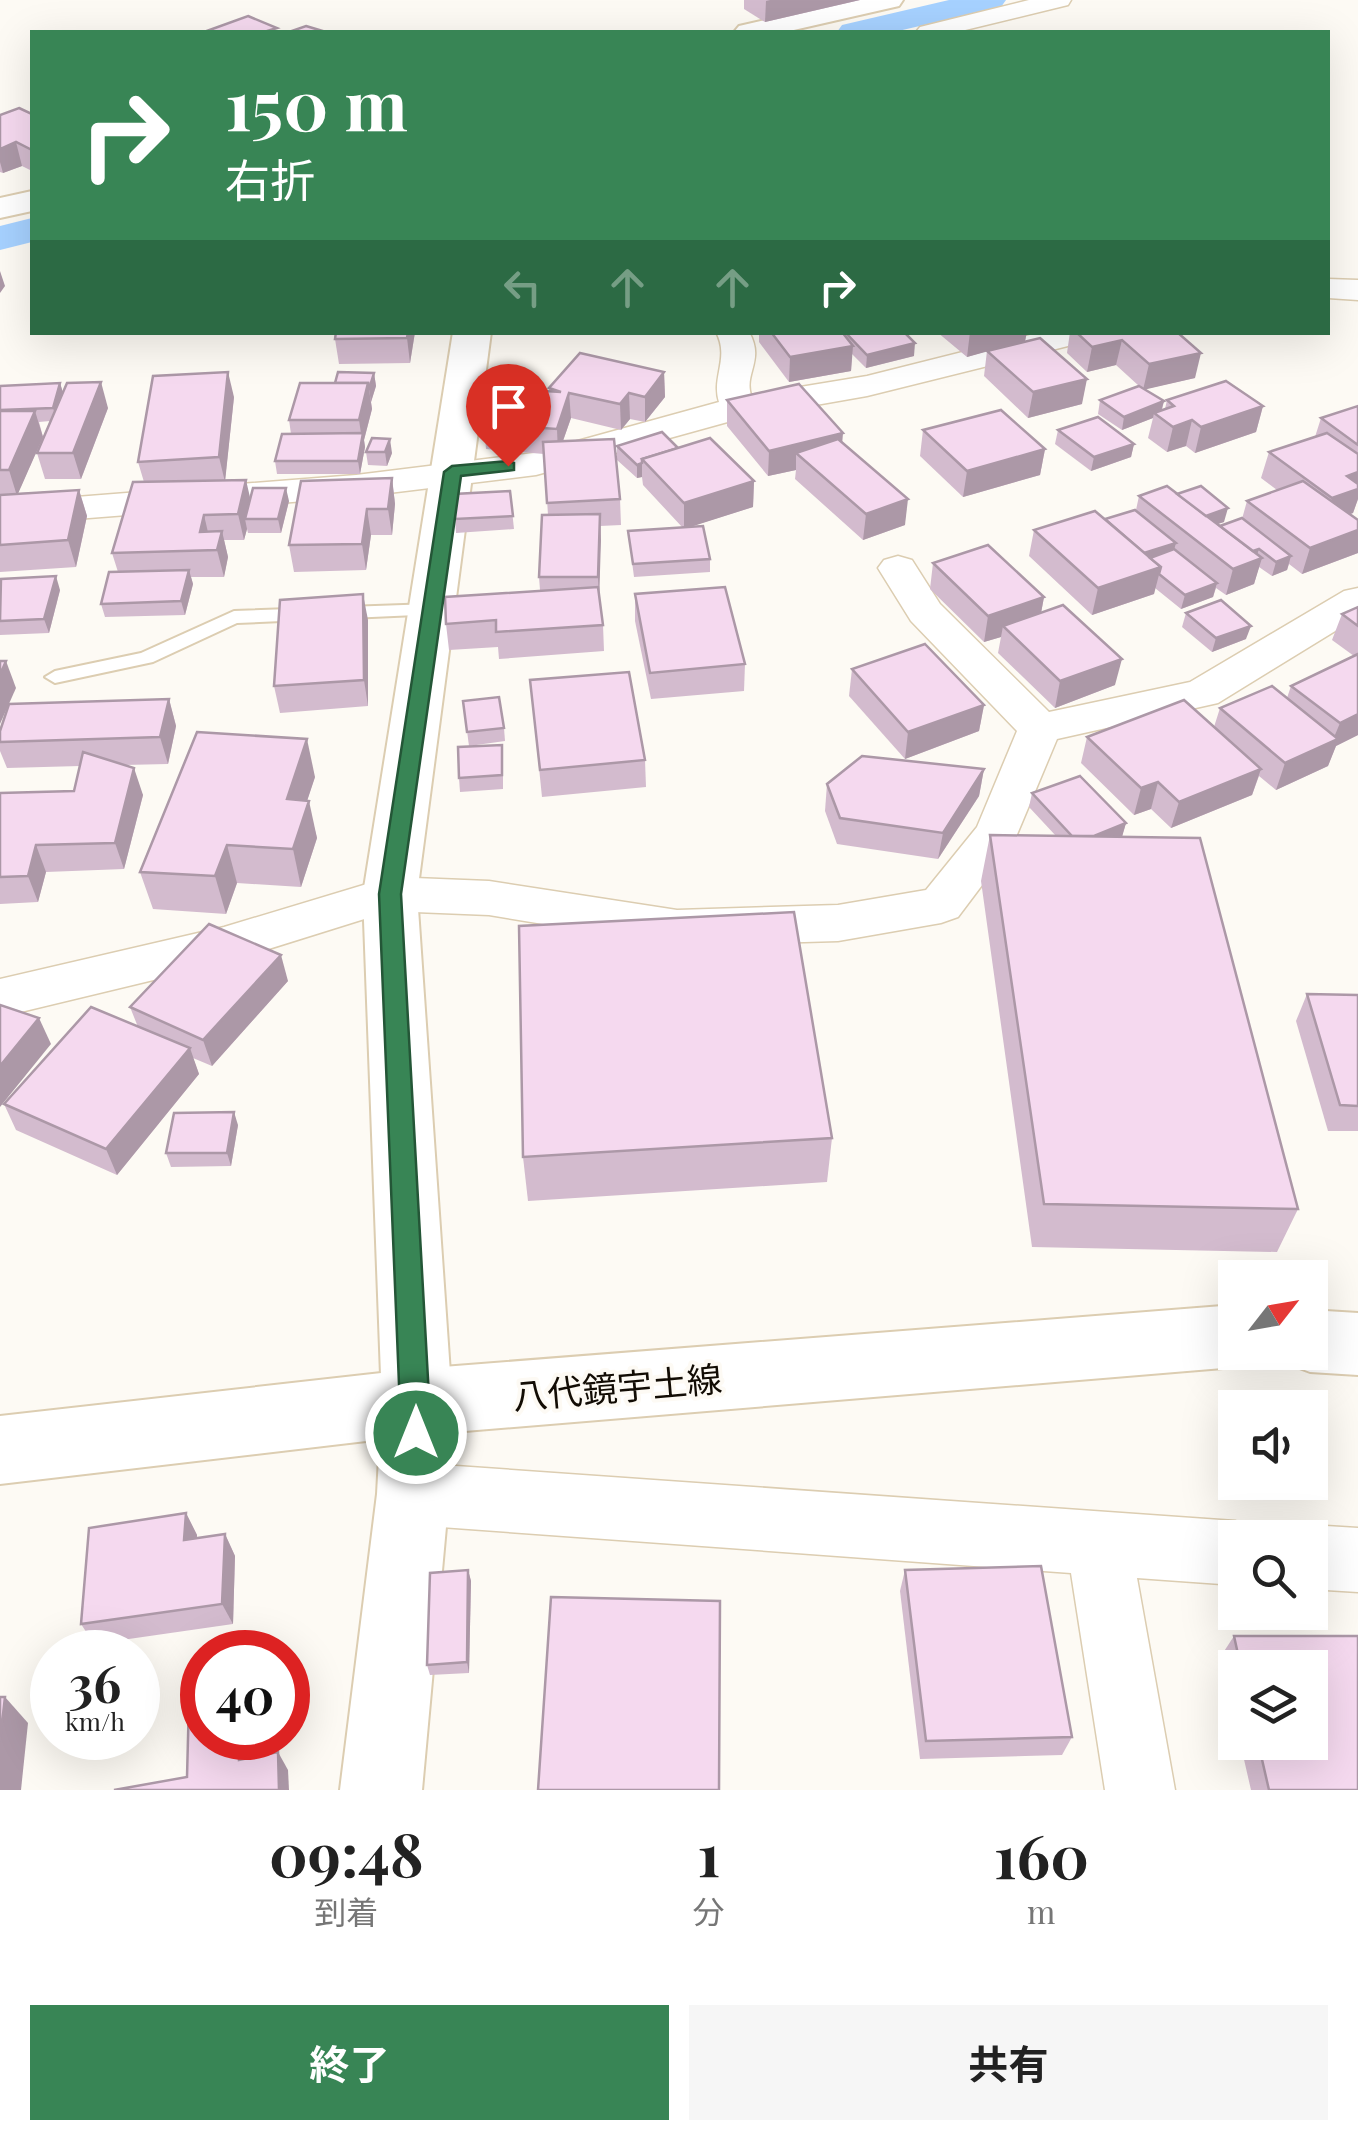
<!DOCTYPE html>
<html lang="ja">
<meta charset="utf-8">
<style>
body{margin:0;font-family:"Playfair Display","Noto Sans JP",serif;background:#f6f6f6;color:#222;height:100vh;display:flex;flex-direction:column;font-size:38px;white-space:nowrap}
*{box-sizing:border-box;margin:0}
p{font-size:32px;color:#767676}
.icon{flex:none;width:55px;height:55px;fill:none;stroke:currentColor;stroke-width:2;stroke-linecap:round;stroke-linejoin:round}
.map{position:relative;height:1790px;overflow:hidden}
.sheet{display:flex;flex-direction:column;background:#fff;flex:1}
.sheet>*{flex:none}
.banner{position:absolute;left:30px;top:30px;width:1300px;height:305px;border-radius:0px;box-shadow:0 10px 40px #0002;background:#388555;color:#fff;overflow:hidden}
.needle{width:65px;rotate:59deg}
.buttons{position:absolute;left:1218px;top:1260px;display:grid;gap:20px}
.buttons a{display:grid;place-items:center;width:110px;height:110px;border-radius:0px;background:#fff;box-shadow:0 10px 40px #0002;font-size:50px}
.speed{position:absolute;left:30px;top:1630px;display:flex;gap:20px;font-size:50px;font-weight:700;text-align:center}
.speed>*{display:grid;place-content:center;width:130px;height:130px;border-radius:50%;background:#fff;box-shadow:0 10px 40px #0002;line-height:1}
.speed small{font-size:25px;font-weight:400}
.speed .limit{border:15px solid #d22;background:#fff;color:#111}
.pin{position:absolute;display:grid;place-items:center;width:85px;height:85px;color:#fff;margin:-102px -42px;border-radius:50% 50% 50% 0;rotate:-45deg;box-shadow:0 0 10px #0007}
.pin .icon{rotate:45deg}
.me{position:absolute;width:110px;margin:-55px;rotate:0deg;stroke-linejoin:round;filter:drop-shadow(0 0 8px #0008)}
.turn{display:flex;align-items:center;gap:35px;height:210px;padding:0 30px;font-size:45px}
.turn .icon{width:130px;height:130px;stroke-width:2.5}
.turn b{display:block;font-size:70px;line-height:85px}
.lanes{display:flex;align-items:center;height:95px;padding:0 30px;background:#0003;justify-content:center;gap:50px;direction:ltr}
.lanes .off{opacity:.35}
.eta{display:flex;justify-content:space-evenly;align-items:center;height:170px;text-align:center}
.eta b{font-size:60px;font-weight:700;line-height:70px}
.primary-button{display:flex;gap:20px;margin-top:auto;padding:20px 30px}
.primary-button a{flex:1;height:115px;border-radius:0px;background:#388555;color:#fff;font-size:40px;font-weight:700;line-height:115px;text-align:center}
.primary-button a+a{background:#f6f6f6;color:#222}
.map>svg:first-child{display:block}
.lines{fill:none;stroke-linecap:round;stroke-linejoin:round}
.canal{fill:#a6d1ff;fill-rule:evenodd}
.lane-casing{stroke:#dccdb1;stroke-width:4}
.street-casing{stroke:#dccdb1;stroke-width:3}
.secondary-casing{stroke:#dccdb1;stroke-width:4}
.primary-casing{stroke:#dccdb1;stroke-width:4}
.lane{fill:#fff;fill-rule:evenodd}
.street{fill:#fff;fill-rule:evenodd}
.secondary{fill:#fff;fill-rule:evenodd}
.primary{fill:#fff;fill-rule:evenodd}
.wall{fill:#d3bbce}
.shaded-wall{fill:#ac98a7}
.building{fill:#f5d9ef;stroke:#ac98a7;stroke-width:2.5}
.route{fill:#388555;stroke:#245637;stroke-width:2.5}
.labels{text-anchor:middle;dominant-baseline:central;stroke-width:8;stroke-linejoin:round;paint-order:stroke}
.near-street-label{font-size:35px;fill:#120c04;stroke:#fdfaf4}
</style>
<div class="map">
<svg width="1358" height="1790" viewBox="0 0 1358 1790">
<rect width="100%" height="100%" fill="#fdfaf4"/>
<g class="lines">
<!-- canal -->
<g class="canal">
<path d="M949,0H1006L1001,7L894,32H837L842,25Z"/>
<path d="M32,218V242L0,250V226Z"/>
</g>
<!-- lane casing -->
<g class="lane-casing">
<path id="lane" d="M432,604L442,610L439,614L237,623L153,662L55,683L45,677L55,671L141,653L234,611Z"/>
</g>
<!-- street casing -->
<g class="street-casing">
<g id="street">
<path d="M1029,0H1071L1068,5L957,32H916L920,27Z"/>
<path d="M1328,279L1358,280V300L1328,298Z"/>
<path d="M716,332H749C765,360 744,373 751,395L867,376L1042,332H1100L1096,339L867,396L742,418L536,475L356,497L0,525V503L356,475L534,453L719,402C711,377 730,358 716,332Z"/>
<path d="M898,556L912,560L940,604L1049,712L1190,682L1344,591L1358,588V617L1218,703L1057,739L1013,844L958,917L941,923L838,941L677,946L489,915L390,911L224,963L0,1017V979L224,927L390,877L489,881L677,910L838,905L926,890L977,827L1017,731L911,621L878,568L884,560Z"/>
<path d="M413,1463L1235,1521L1258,1530L1261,1538H1235V1585L1137,1578L1175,1790H1105L1071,1573L413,1525L391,1516L382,1494L391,1472Z"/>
<path d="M1310,1525L1358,1528V1592L1310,1589V1538H1286Z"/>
</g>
</g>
<!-- secondary casing -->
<g class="secondary-casing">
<g id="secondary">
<path d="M852,0H903L899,6L785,32H734L739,26Z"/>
<path d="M32,191V211L0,218V198Z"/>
<path d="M453,332H491L417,894L452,1402L449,1494L422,1790H340L377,1494L382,1402L363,894Z"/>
</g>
</g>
<!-- primary casing -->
<g class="primary-casing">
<g id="primary">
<path d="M1235,1305V1352H1262L1259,1358L1235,1367L417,1435L0,1484V1416L417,1369Z"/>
<path d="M1310,1310L1358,1313V1375L1310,1372L1286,1363L1281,1352H1310Z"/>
</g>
</g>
<!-- lane -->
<use href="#lane" class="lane"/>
<!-- street -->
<use href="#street" class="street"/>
<!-- secondary -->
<use href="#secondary" class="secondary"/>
<!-- primary -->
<use href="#primary" class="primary"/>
</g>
<!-- wall -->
<g class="wall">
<path d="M744,0H860L765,22L744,9Z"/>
<path d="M32,114V171L22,166L3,173L0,172V115Z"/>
<path d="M415,332L410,363L339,364L335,339Z"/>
<path d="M759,332H904L914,356L866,368L852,354L851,371L789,382L759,342Z"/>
<path d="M937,332H1027L1025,341L997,349L1082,404L1028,418L984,376L987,351L967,357Z"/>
<path d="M1070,332H1177L1195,378L1145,389L1164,401L1162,410L1165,409L1167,400L1263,406L1256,432L1195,453L1186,446L1167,452L1148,438L1153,418L1122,430L1098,414L1100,400L1139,386L1116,365L1087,372L1067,353Z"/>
<path d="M664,372L665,397L645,422L630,419L621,430L571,418L563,441L620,499L621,525L600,526L599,600L603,625L604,651L499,659L498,647L449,650L446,624L540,590L539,577L548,515L544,454L486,449L484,424L549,391V388Z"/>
<path d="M374,373L376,386L371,402L372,409L364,440L365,447L360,474H277L275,461L291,434L289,420L335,383Z"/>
<path d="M60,383L63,393L108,408L81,479H45L37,453L50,421L39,422L43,437L18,493L79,490L87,516L76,567L0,572V386Z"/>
<path d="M234,397L225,480L250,499L289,501L281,533H248L247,529L244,540H224L228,557L224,577H191L193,584L185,615L105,617L101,604L118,572L112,553L144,482L138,462Z"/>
<path d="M727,400L842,443L905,525L863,540L795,479L796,470L768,476L727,426Z"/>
<path d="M1358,406V499L1353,513L1350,514L1358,553L1302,574L1289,564L1287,570L1272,576L1259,567L1254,584L1226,595L1216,588L1213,597L1181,609L1155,588L1154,594L1092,615L1029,556L1034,530L1105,519L1136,510L1139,496L1177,494L1224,522L1217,524L1220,526L1242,519L1247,501L1277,490L1261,478L1269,452L1315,437L1321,418Z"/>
<path d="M923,430L1045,449L1040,475L963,497L920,456Z"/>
<path d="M1058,430L1134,444L1131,457L1091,471L1055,444Z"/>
<path d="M617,446L678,448L754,481L753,507L689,527L710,559V572L634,577L628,531L683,528L643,485L642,477L637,478L617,460Z"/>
<path d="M366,452L392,453L387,466L368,465Z"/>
<path d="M392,478L395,504L392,535H371L366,570L294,572L289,545Z"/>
<path d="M510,491L514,529L456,533L455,519Z"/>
<path d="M933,563L1044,597L1041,613L1115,685L1055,708L998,653L1001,637L984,642L930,589Z"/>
<path d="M0,582L60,590L49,633L0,635Z"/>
<path d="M635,594L745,664L744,691L651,699L635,621Z"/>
<path d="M1358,607V735L1336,746L1328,766L1276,790L1259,776L1252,795L1171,828L1151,809L1134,815L1081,763L1087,737L1214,727L1220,708L1287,698L1291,686L1354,656L1332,640L1342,614Z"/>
<path d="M1186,613L1246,639L1212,652L1182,627Z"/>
<path d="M368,620V706L280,713L274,686Z"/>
<path d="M852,669L984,705L979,731L905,759L849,696Z"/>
<path d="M530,680L645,760L646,787L542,797Z"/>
<path d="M169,699L176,726L168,764L124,765L143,795L124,869L46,872L38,902L0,904V793L74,791L80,766L7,768L0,751V731Z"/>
<path d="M463,701L504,728L505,741L469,746Z"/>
<path d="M503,759V789L460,792L459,778Z"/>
<path d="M984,769L979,796L938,859L837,844L825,811L827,784Z"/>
<path d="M315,777L307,801L317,838L301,887L237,883L226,914L153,909L140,872Z"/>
<path d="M1032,793L1126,823L1122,836L1298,1209L1277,1252L1032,1247L981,881L990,835L1056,836L1029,807Z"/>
<path d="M288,981L212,1066L193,1058L199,1074L117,1175L16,1130L4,1104L138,1027L130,1007Z"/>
<path d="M1307,994L1358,995V1131H1328L1296,1021Z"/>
<path d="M238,1125L231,1166L171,1167L166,1153Z"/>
<path d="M832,1138L827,1182L528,1201L523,1157Z"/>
<path d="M186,1513L197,1535V1538L225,1534L235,1556L233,1624L94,1644L81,1624Z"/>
<path d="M468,1570L471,1581L469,1673L430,1675L427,1665Z"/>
<path d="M905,1570L1072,1737L1062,1755L920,1759L900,1591Z"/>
<path d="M1234,1636H1358V1790H1251L1240,1742H1310V1668H1235V1719L1221,1656Z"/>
</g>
<!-- shaded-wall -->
<g class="shaded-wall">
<path d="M770,0H860L765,22L766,1Z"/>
<path d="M16,142L22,166L3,173L0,162V149Z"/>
<path d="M0,271L5,286L0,293Z"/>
<path d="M408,332H415L410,363L407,338Z"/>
<path d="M970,332H1027L1025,341L967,357Z"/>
<path d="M1122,340L1116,365L1087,372L1092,347Z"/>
<path d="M915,343L914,356L866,368L867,355Z"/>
<path d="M853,346L851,371L789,382L790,357Z"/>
<path d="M1201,353L1195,378L1143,390L1149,364Z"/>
<path d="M228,372L234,397L225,482L219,457Z"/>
<path d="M664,372L665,397L645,422V397Z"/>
<path d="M374,373L376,386L371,402L369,389Z"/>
<path d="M1087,379L1082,404L1028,418L1033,392Z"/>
<path d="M101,382L108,408L81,479L73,453Z"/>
<path d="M60,383L64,396L57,421L53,408Z"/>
<path d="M368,383L372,409L364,440L365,447L360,474L358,461L362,440L359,420Z"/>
<path d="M569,393L571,418L558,455L557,429Z"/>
<path d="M629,393L630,419L621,430L620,404Z"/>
<path d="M1164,401L1160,415L1154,413L1153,418L1122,430L1124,417Z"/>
<path d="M1263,406L1256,432L1195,453L1201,427Z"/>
<path d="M35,411L43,437L17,496L9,470Z"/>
<path d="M1192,420L1186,446L1167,452L1173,427Z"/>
<path d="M843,433L841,458L796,453V470L768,476L769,451Z"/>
<path d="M390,439L392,453L387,466L385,452Z"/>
<path d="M1134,444L1131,457L1091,471L1094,457Z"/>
<path d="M1045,449L1040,475L963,497L967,471Z"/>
<path d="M642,463V477L637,478V465Z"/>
<path d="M1358,472V499L1353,513L1323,524L1332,498L1347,476Z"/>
<path d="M392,478L395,504L392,535L388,509Z"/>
<path d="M246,480L252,506L245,519L247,529L244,540L238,514Z"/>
<path d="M754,481L753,507L684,529V503Z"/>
<path d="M286,488L289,501L281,533L278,519Z"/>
<path d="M79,490L87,516L76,567L68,540Z"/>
<path d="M908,499L905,525L863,540L866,514Z"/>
<path d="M1228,508L1224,522L1200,530L1204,516Z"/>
<path d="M367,509L371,535L366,570L362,544Z"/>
<path d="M600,514L601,540L599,603L598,577Z"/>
<path d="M204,515L210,541L200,532Z"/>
<path d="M1358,530V553L1302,574L1310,548Z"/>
<path d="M222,531L228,557L224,577L217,550Z"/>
<path d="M1176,543L1172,557L1147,565L1134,557Z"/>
<path d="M1259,549L1255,561L1262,558L1254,584L1226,595L1233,569L1245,554Z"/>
<path d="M1291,556L1287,570L1272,576L1276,562Z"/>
<path d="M1161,567L1154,594L1092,615L1098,588Z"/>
<path d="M189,570L193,584L185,615L181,601Z"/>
<path d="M56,576L60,590L49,633L44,619Z"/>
<path d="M1217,583L1213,597L1181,609L1185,595Z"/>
<path d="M363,594L368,620V706L364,680Z"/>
<path d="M1044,597L1039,624L1003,626L1001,637L984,642L988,616Z"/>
<path d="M1251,626L1246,639L1212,652L1216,638Z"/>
<path d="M1122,659L1115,685L1055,708L1060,681Z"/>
<path d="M6,661L16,688L0,724V675Z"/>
<path d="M169,699L176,726L168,764L160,737Z"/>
<path d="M984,705L979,731L905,759L908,732Z"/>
<path d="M1358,714V735L1336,746L1328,766L1276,790L1285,763L1332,742L1340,723Z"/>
<path d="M307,739L315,777L295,837L287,799Z"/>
<path d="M134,768L143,795L124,869L115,843Z"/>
<path d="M984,769L979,796L938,859L943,833Z"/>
<path d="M1261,769L1252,795L1171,828L1179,802Z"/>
<path d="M1158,782L1151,809L1134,815L1141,788Z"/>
<path d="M309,801L317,838L301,887L293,849Z"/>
<path d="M1126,823L1122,837L1078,842Z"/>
<path d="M36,845L46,872L38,902L28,876Z"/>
<path d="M227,845L237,883L226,914L215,876Z"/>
<path d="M281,955L288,981L212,1066L203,1040Z"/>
<path d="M39,1018L51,1044L0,1107V1066Z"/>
<path d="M190,1048L199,1074L117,1175L106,1149Z"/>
<path d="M234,1112L238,1125L231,1166L227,1153Z"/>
<path d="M186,1513L197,1535L195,1561L184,1540Z"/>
<path d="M225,1534L235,1556L233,1624L222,1604Z"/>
<path d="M468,1570L471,1581L469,1673L467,1662Z"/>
<path d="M5,1697L28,1723L21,1790H0V1741Z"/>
<path d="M239,1738H250L249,1777L239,1760Z"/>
<path d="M278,1752L288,1770L289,1790H279Z"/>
</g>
<!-- building -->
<g class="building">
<path d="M248,16L277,28L264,32H204Z"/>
<path d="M306,26L326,32H289Z"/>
<path d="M19,108L32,114V150L16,142L0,149V115Z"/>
<path d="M336,332H408L407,338L335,339Z"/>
<path d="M771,332H842L853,346L790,357Z"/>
<path d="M845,332H904L915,343L867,355Z"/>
<path d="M1076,332H1177L1201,353L1149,364L1122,340L1092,347Z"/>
<path d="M1040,338L1087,379L1033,392L987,351Z"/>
<path d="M580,353L664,372L645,397L629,393L620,404L569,393L557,429L484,424L498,388L561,392L549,388Z"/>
<path d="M228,372L219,457L138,462L153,376Z"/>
<path d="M338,372L374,373L369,389L368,383H335Z"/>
<path d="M1226,381L1263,406L1201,427L1192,420L1173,427L1154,413L1174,406L1167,400Z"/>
<path d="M101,382L73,453H37L67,383Z"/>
<path d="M60,383L53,408L0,410V386Z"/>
<path d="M300,383H368L359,420H289Z"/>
<path d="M799,384L843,433L769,451L727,400Z"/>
<path d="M1139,386L1164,401L1124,417L1100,400Z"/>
<path d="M1358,406V445L1321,418Z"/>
<path d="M1001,410L1045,449L967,471L923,430Z"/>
<path d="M0,411H35L9,470H0Z"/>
<path d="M1098,417L1134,444L1094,457L1058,430Z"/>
<path d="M662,432L678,448L642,459V463L637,465L617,446Z"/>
<path d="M363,433L358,461H275L282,434Z"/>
<path d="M1327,433L1358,454V472L1347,476L1358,484V489L1332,498L1269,452Z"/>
<path d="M372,438L390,439L385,452H366Z"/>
<path d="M710,438L754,481L684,503L642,459Z"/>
<path d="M614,439L620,499L547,503L543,442Z"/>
<path d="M838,439L908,499L866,514L796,453Z"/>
<path d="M392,478L388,509H367L362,544L289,545L301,481Z"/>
<path d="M246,480L238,514L204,515L200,532L222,531L217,550L112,553L133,482Z"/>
<path d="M1303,481L1358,520V530L1310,548L1247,501Z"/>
<path d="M1167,486L1262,558L1233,569L1139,496Z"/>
<path d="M1201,486L1228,508L1206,516L1177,494Z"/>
<path d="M253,488H286L278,519H245Z"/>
<path d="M79,490L68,540L0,545V495Z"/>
<path d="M510,491L513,516L455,519L454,494Z"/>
<path d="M1135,510L1176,543L1144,553L1105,519Z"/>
<path d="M1095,511L1161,567L1098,588L1034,530Z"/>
<path d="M600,514L598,577H539L542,515Z"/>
<path d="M1242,518L1291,556L1276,562L1259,549L1253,551L1220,526Z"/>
<path d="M703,526L710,559L633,564L628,531Z"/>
<path d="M988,545L1044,597L988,616L933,563Z"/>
<path d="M1174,549L1217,583L1185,595L1159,574L1161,567L1150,558Z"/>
<path d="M189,570L181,601L101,604L109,572Z"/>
<path d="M56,576L44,619L0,621L1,579Z"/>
<path d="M598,587L603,625L496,632V620L446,624L445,597Z"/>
<path d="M725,587L745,664L650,673L635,594Z"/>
<path d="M363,594L364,680L274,686L280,600Z"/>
<path d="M1221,600L1251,626L1216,638L1186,613Z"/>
<path d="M1063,605L1122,659L1060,681L1003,626Z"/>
<path d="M1358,607V626L1342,614Z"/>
<path d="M925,644L984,705L908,732L852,669Z"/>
<path d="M1358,654V714L1340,723L1291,686Z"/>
<path d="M0,661H6L0,675Z"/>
<path d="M629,672L645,760L540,770L530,680Z"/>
<path d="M1272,686L1338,739L1285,763L1220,708Z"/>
<path d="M499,697L504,728L467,732L463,701Z"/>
<path d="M169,699L160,737L0,742V731L9,704Z"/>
<path d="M1184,700L1261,769L1179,802L1158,782L1141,788L1087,737Z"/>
<path d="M197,732L307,739L287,799L309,801L293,849L227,845L215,876L140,872Z"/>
<path d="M502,745V775L459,778L458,747Z"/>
<path d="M83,752L134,768L115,843L36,845L28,876L0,877V793L74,791Z"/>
<path d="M862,756L984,769L943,833L840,818L827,784Z"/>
<path d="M1080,776L1126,823L1094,836H1072L1032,793Z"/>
<path d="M990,835L1200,838L1298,1209L1044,1204Z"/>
<path d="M794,912L832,1138L523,1157L519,926Z"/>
<path d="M209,924L281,955L203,1040L130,1007Z"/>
<path d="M1307,994L1358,995V1106L1340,1105Z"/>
<path d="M0,1005L39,1018L0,1066Z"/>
<path d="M91,1007L190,1048L106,1149L4,1104Z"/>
<path d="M234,1112L227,1153H166L174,1113Z"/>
<path d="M186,1513L184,1540L225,1534L222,1604L81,1624L89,1528Z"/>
<path d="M1041,1566L1072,1737L926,1741L905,1570Z"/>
<path d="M468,1570L467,1662L427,1665L430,1573Z"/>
<path d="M551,1597L720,1601L719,1790H538Z"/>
<path d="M1234,1636H1358V1790H1269L1258,1742H1310V1668H1241Z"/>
<path d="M0,1697H5L0,1741Z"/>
<path d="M202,1698V1738H239V1760L278,1752L279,1790H114L187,1777L189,1700Z"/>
</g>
<!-- route -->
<path class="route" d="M508,461L514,463V470L461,476L401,894L431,1433L426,1443L416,1447L406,1443L401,1433L379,894L444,472L452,466Z"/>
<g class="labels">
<!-- near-street labels -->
<g class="near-street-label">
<text transform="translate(617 1386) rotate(-5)">八代鏡宇土線</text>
</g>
</g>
</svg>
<div class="buttons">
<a><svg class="needle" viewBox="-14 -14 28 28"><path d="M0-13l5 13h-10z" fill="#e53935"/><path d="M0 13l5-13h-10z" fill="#767676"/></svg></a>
<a><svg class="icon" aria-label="sound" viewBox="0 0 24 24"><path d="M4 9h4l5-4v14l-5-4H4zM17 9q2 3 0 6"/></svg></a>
<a><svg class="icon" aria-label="search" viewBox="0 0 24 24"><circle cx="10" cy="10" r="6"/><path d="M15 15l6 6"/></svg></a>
<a><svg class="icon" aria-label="layers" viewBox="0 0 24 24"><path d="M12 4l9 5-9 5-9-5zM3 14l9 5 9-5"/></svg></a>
</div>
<div class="speed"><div>36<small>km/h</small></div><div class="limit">40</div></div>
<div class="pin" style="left:508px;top:466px;background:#d93025"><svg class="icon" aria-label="arrive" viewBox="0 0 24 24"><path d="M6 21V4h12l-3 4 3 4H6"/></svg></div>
<svg class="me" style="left:416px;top:1433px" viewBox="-20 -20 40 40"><circle r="17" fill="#388555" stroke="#fff" stroke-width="3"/><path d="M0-11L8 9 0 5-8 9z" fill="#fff"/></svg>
<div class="banner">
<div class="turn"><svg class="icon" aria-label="right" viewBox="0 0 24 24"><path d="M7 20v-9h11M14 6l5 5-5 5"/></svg><div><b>150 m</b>右折</div></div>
<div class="lanes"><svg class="icon off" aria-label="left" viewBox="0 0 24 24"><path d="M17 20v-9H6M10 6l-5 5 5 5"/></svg><svg class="icon off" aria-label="ahead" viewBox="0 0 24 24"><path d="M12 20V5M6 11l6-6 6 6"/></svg><svg class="icon off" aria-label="ahead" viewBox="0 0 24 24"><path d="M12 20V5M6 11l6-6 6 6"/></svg><svg class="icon" aria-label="right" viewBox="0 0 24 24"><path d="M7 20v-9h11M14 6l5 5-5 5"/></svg></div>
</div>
</div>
<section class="sheet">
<div class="eta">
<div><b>09:48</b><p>到着</p></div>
<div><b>1</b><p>分</p></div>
<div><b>160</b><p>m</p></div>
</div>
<div class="primary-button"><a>終了</a><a>共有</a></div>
</section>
